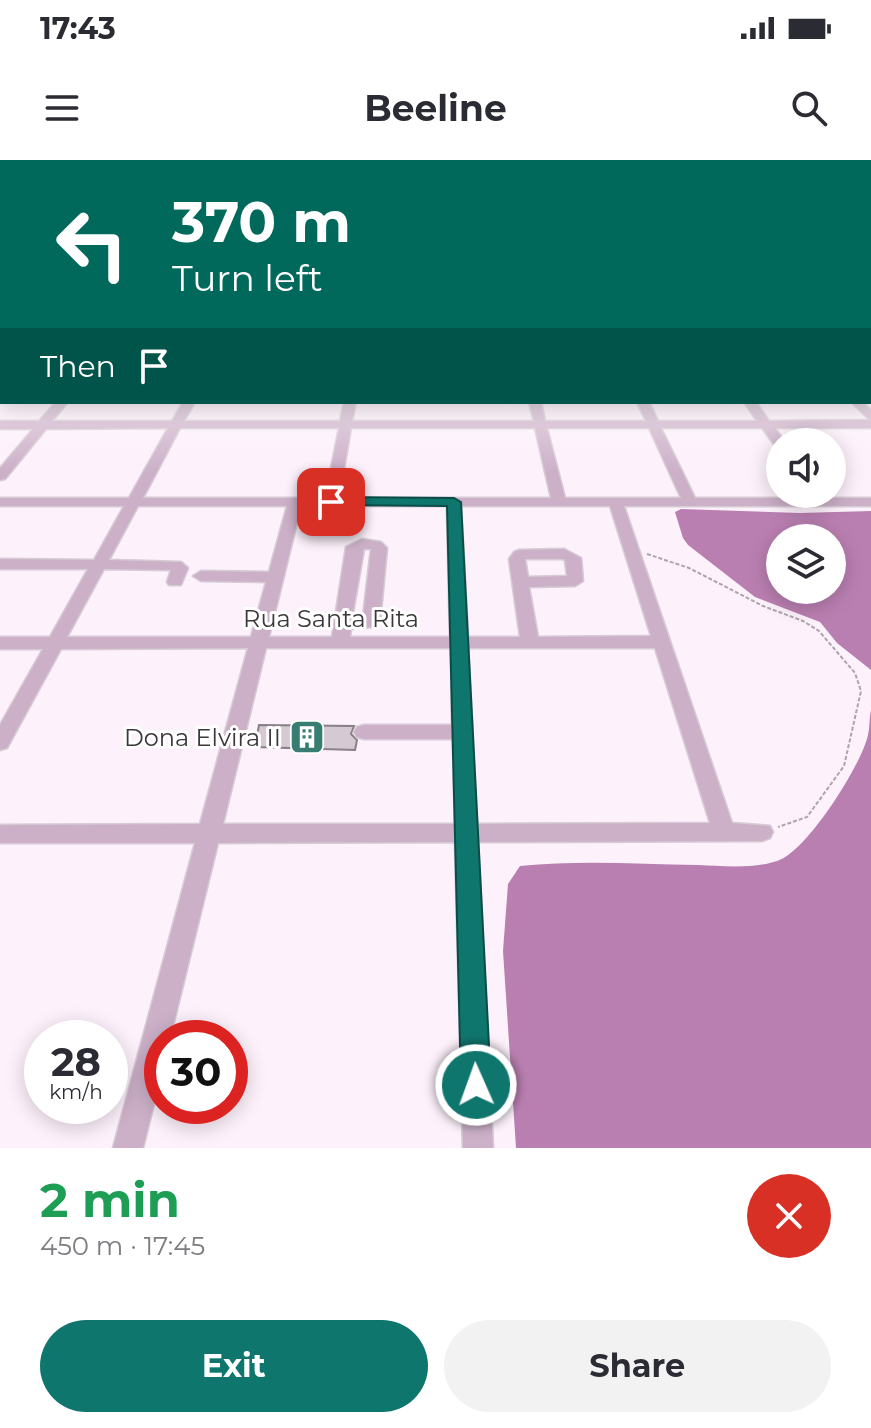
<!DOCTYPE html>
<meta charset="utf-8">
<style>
body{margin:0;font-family:Montserrat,sans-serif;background:#f2f2f3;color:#2b2b33;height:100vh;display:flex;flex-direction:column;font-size:30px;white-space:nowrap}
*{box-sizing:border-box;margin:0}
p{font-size:26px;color:#7c7c81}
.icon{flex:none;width:44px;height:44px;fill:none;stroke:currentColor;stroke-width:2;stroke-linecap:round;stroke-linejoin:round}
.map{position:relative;height:988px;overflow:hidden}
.panel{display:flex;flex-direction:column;background:#fff;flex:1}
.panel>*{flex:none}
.banner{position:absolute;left:0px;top:0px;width:872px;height:244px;box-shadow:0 4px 20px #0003;background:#00695c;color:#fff;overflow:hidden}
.fabs{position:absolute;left:766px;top:268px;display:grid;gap:16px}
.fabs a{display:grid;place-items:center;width:80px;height:80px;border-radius:50%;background:#fff;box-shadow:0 4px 20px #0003;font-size:40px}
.speed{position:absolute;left:24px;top:860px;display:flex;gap:16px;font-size:40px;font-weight:700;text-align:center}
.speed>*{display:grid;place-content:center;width:104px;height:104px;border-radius:50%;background:#fff;box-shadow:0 4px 20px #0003;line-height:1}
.speed small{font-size:20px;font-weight:400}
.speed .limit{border:12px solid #d22;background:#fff;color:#111}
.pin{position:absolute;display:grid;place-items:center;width:68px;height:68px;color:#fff;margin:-34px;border-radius:16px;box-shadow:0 4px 12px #0006}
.me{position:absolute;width:88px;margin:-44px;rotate:358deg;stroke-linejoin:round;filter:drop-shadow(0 0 6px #0008)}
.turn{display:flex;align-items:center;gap:28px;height:168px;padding:0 40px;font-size:36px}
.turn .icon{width:104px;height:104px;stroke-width:2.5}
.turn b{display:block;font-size:56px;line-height:68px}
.then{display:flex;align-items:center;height:76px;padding:0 40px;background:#0003;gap:16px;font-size:30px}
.round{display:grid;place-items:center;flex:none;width:84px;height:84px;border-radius:42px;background:#f2f2f3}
.overview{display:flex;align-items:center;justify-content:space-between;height:136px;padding:0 40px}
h1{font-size:48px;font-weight:700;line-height:60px;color:#1e9e55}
.button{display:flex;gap:16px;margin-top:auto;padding:16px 40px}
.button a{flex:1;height:92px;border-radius:48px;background:#0f766e;color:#fff;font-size:32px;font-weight:700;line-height:92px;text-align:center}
.button a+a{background:#f2f2f3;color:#2b2b33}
.status{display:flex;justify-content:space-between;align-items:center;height:56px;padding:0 40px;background:#fff;direction:ltr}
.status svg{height:22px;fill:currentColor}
header{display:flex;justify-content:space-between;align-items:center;height:104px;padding:0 40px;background:#fff;font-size:36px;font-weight:700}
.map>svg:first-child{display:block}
.water{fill:#ba7fb1;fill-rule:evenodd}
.building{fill:#d5cad3;stroke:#897f87;stroke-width:2}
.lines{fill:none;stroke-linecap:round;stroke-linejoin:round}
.minor-casing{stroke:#d6ccd5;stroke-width:3}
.path{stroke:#ada4ac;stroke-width:2;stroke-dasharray:4 2;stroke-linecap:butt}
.minor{fill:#ccb0c8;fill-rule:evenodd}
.route{fill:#0f766e;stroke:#0a4d48;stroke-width:2}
.labels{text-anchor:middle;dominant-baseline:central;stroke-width:6;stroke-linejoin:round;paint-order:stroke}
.street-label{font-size:24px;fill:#3b373b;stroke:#fff}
.poi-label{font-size:24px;fill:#3b373b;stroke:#fff;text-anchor:end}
</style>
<div class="status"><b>17:43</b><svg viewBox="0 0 49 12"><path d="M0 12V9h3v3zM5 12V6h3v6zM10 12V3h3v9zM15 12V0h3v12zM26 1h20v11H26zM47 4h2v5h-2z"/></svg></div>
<header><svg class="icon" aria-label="menu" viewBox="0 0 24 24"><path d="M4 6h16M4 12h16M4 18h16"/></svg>Beeline<svg class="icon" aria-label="search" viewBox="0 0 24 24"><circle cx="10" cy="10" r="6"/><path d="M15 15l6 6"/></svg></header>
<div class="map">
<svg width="871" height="988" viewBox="0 0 871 988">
<rect width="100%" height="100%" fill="#fdf1fb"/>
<!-- water -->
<g class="water">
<path d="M681,349L800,353L871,351V510L837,483L820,462L755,437L688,385L683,378L675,352ZM780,378H832V430H780Z"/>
<path d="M871,550V988H516L503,791L508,724L520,706C579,700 639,704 698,705C722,706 753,709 777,701C806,693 862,604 868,575C870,567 869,558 871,550Z"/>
</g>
<!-- building -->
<path class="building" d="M259,565L354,566L351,574L357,580L355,590L255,587Z"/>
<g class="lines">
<!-- minor casing -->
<g class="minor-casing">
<g id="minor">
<path d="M2,179V185L0,186V180Z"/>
<rect x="0" y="225" width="2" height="6"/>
<path d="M56,242H68L52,261H172L183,242H195L184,261H340L344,242H356L352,261H534L529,242H541L545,261H646L637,242H649L658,261H757L744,242H756L769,261L870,260L851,242H863L871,250V268H775L785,282H780V288L776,287L762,268H661L695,338H871V346H624L732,663L770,666L773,672L770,678L762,681L478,682L493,988H463L455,682L218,683L170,878H162V912L143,988H113L195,683H0V665L200,664L248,488L61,489L7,588L0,590V565L43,489H0V477H50L88,409H0V399L94,400L124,346H0V338H129L168,268L46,269L5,319L0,320V308L33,269H0V261H39ZM180,268H339L325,338H143ZM351,268H535L551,338H339ZM547,268H649L681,338H565ZM138,346H287L269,412L201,411L193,416L201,421L266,422L251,477H67L104,409L171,410L167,422L169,425H181L188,408L181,402L109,400ZM301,346H447L450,477H350L351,469L371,467L380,462L387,388L381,382L362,379L346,387L332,477H269ZM461,346H610L651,476L538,477L529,427L575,426L583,421L581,398L564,389L519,390L514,392L509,399L520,477H468ZM364,389H371L363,457L352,458ZM525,399H562L565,400L567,416L528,417ZM266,488H451L452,565H364L357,567L354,572L357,577L364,579H453L455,664H223ZM468,488H655L710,663L477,664Z"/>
</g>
</g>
<!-- path -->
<path class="path" d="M647,394L689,408L763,446L803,461L819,471L855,513L861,531L844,606L807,657L778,667"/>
<!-- minor -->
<use href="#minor" class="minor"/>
</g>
<!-- sky -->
<linearGradient id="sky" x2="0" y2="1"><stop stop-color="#959fd2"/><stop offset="0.56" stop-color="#fef9fd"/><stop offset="1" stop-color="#fef9fd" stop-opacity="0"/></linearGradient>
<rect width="871" height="312" fill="url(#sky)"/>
<!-- route -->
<path class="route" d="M331,337L454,338L461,342L491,925L486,935L476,940L465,935L461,925L447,346L326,345L324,342Z"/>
<!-- icons -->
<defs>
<g id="building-square" transform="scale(1.8)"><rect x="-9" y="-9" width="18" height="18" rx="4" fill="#387d72" stroke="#fff"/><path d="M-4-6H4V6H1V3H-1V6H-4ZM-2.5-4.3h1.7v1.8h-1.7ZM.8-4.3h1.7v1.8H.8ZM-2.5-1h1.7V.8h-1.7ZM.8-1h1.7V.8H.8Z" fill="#fff"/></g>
</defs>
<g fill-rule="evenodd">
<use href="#building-square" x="307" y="577"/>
</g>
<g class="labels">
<!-- street labels -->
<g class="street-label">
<text x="331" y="458">Rua Santa Rita</text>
</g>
<!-- poi labels -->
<g class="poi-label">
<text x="281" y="577">Dona Elvira II</text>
</g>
</g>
</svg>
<div class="fabs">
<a><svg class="icon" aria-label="sound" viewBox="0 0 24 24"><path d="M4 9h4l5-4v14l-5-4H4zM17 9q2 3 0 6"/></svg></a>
<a><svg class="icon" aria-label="layers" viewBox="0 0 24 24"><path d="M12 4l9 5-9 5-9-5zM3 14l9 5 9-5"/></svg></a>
</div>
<div class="speed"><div>28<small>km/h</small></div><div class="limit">30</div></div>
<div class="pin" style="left:331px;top:342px;background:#d93025"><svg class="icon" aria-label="arrive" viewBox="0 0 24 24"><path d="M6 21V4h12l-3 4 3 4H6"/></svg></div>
<svg class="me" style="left:476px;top:925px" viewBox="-20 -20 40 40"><circle r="17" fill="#0f766e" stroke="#fff" stroke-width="3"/><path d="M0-11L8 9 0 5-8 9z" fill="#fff"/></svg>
<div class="banner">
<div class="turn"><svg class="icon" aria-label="left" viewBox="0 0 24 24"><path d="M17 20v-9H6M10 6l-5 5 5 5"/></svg><div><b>370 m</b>Turn left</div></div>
<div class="then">Then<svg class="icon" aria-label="arrive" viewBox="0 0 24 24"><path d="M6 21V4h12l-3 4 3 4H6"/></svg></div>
</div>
</div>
<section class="panel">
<div class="overview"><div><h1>2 min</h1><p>450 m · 17:45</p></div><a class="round" style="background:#d93025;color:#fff"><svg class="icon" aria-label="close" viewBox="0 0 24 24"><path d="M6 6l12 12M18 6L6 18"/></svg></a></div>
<div class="button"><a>Exit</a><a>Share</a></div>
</section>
